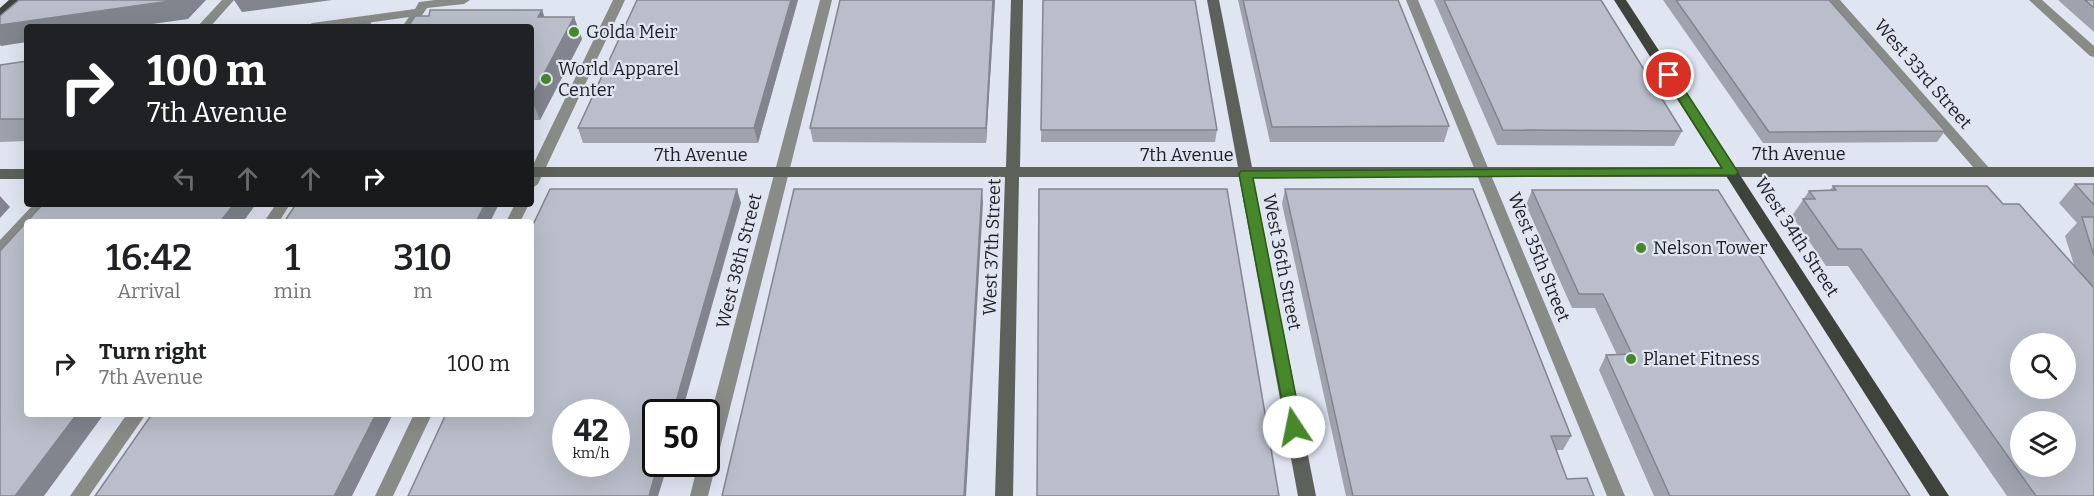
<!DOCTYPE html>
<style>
body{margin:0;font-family:Bitter,serif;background:#f6f6f6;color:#202124;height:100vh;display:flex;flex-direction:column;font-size:22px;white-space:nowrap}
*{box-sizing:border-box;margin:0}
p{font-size:20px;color:#757577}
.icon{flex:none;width:33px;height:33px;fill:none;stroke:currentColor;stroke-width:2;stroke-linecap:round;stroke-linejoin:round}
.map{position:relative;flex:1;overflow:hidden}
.sheet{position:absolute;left:24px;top:219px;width:510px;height:198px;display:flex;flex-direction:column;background:#fff;border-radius:6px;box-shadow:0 6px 24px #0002}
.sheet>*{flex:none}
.top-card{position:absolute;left:24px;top:24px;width:510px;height:183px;border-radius:6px;box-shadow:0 6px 24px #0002;background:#202124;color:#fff;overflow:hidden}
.tools{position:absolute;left:2010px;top:333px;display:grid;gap:12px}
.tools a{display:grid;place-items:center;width:66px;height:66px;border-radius:50%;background:#fff;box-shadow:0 6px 24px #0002;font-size:30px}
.speed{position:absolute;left:552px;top:399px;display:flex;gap:12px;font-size:30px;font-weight:700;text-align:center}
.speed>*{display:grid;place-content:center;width:78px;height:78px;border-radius:50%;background:#fff;box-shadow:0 6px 24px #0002;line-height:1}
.speed small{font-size:15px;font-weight:400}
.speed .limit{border:3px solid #111;border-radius:9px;background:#fff;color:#111}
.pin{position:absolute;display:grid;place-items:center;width:51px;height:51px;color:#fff;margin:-26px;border:3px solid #fff;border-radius:50%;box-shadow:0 2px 6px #0007}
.me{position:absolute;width:66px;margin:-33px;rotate:349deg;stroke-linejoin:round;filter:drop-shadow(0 0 4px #0008)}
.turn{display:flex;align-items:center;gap:21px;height:126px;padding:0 24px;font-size:27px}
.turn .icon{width:78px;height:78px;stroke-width:2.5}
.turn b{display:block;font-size:42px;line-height:51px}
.lanes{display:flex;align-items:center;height:57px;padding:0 24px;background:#0003;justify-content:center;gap:30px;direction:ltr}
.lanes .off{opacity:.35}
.eta{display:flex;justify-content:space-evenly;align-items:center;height:102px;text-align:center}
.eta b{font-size:36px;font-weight:600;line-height:42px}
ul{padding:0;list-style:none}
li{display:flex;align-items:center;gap:18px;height:84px;padding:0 24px}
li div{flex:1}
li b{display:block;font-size:22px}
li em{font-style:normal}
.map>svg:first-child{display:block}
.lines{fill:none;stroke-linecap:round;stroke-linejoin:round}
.street{fill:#888b86;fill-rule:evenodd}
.secondary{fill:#5c615a;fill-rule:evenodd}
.primary{fill:#3e433c;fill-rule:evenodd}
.wall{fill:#9fa3ae}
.shaded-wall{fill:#82858d}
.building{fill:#b9beca;stroke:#82858d;stroke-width:1.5;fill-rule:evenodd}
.route{fill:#468729;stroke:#2e581b;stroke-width:1.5}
.poi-dot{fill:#468729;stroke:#e0e5f2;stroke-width:2}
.labels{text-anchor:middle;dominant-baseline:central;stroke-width:4.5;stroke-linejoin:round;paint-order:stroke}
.poi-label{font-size:18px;fill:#1f2025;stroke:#e0e5f2;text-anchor:start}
.street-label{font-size:18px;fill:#1f2025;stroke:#e0e5f2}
</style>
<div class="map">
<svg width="2094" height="496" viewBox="0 0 2094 496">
<rect width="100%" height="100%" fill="#e0e5f2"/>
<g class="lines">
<!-- street -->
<g class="street">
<path d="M222,0H234L210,27H197Z"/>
<path d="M435,0H470L464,4L427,8L414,27H402L409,17L338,27H306L312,23L415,9L419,2Z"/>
<path d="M613,0H625L538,184L531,189V169Z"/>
<path d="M820,0H832L708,496H690L698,464H706V433Z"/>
<path d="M1406,0H1418L1625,496H1607Z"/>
<path d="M1828,0H1840L1990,169L1992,172L1990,175H1980Z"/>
<path d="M2029,0H2042L2094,46V57L2090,56Z"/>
<path d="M34,204H49L34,222H27V230L5,254L0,255V240Z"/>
<path d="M276,204H290L279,222H264Z"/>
<path d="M515,204H529L520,222H506Z"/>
<path d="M127,414H146L89,496H70Z"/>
<path d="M414,414H432L393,496H375Z"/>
</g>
<!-- secondary -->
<g class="secondary">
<path d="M1011,0H1023L1020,167H1238L1207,0H1219L1252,167H2094V177H1253L1316,496H1298L1239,177H1019L1013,496H995L1005,177H531V167H1006Z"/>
<rect x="0" y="169" width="27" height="10"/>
</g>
<!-- primary -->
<g class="primary">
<path d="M9,0H22L4,17L0,18V8Z"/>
<path d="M1614,0H1626L1949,496H1930Z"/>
</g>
</g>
<!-- wall -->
<g class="wall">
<path d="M637,0H798L758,143H583L578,128Z"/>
<path d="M840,0H995L986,143L813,142L810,128Z"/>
<path d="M1043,0L1217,130L1215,142H1041Z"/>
<path d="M1238,0H1398L1449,126L1444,142H1270Z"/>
<path d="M1434,0H1601L1682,131L1674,146L1497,145Z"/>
<path d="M1663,0H1829L1945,131L1937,142L1763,143Z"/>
<path d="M2058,0H2094V32Z"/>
<path d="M542,10L544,17H574L582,39L540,120H531V27L429,16Z"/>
<path d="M27,61V141L0,142V65Z"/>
<path d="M2075,184H2094V286L2092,285L2094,496H2007L1848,266H1826L1792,216L1809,191L1830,190L1833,186L2003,204L2074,265L2065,236L2077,223L2059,203Z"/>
<path d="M1285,189L1571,436L1563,450H1556L1567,479L1594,496H1346L1282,204Z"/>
<path d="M1532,190L1910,496H1654L1599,370L1606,355H1617L1595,308H1572L1526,205Z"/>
</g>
<!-- shaded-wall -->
<g class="shaded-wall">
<path d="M177,0H206L188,19L131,27H27V42L1,46L0,45V25Z"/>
<path d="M234,0H332L242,12Z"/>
<path d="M791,0H798L758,143L754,128Z"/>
<path d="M993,0H995L986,143V128Z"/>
<path d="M542,10L550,32L538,17Z"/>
<path d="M574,17L582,39L540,120L531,98Z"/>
<path d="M370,22L373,27H366Z"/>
<path d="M737,189L741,203L682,412H673Z"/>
<path d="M982,189L983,203L966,496H964Z"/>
<path d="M0,196L10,207L0,218Z"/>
<path d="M234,204H256L243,222H220Z"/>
<path d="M485,204H499L490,222H476Z"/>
<path d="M77,414H104L44,496H15Z"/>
<path d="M376,414H393L352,496H334Z"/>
<path d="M658,464H668L658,496H649Z"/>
</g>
<!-- building -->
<g class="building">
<path d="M19,0H177L0,25V16Z"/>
<path d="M637,0H791L754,128H578Z"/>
<path d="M840,0H993L986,128H810Z"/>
<path d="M1043,0H1195L1217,130H1041Z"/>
<path d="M1243,0H1398L1449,126L1272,127Z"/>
<path d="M1444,0H1601L1682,131L1503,130Z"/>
<path d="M1676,0H1829L1945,131L1769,132Z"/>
<path d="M2085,0H2094V8Z"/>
<path d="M430,10H542L538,17H574L531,98V27H408L415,16H429Z"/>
<path d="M370,22L366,27H333Z"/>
<path d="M27,61V119H0V65Z"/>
<path d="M2075,184H2094V205Z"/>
<path d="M1833,186H1987L2003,204H2019L2094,288V496H2036L1861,249H1838L1803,199H1815L1809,191L1836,190ZM2020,344H2066V388H2020ZM2020,422H2066V466H2020Z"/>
<path d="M550,189H737L673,412H656V464H658L649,496H408L446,414H531V229ZM566,412H616V464H566Z"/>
<path d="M794,189H982L964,496H722Z"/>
<path d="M1039,189H1227L1279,496H1037Z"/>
<path d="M1285,189H1473L1571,436H1551L1567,479L1587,478L1594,496H1353Z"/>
<path d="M1532,190H1718L1910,496H1670L1606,355L1632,354L1603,294H1579Z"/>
<path d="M43,204H234L220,222H27V414H77L15,496H0V251Z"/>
<path d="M296,204H485L476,222H284Z"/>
<path d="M2082,217H2094V256Z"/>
<path d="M152,414H376L334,496H95Z"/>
</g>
<!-- route -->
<path class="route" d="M1669,72L1675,75L1736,169L1738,172L1736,175L1253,178L1302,427L1299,432L1294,434L1288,432L1239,174L1241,171L1722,168L1663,75Z"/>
<!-- markers -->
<g class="poi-dot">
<circle cx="574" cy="32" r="6"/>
<circle cx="546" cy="79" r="6"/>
<circle cx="1641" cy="248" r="6"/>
<circle cx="1631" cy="359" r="6"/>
</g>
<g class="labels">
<!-- poi labels -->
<g class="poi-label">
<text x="586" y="32">Golda Meir</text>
<text x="558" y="69">World Apparel<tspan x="558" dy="21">Center</tspan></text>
<text x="1653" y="248">Nelson Tower</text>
<text x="1643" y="359">Planet Fitness</text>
</g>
<!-- street labels -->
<g class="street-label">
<text transform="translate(1923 74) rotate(49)">West 33rd Street</text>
<text x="1799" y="154">7th Avenue</text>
<text x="701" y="155">7th Avenue</text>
<text x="1187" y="155">7th Avenue</text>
<text transform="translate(1797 237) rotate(57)">West 34th Street</text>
<text transform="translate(992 247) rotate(-88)">West 37th Street</text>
<text transform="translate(1539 257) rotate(68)">West 35th Street</text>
<text transform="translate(739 261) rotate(-76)">West 38th Street</text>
<text transform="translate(1282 262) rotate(79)">West 36th Street</text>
</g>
</g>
</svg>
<div class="tools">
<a><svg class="icon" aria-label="search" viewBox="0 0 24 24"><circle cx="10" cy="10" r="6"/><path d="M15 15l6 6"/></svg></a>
<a><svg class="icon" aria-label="layers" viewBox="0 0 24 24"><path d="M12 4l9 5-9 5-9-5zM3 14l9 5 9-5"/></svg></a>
</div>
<div class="speed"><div>42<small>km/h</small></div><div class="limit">50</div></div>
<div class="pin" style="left:1669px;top:75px;background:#d93025"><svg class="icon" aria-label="arrive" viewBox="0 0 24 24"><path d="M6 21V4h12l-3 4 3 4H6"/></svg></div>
<svg class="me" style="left:1294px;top:427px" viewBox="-20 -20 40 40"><circle r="19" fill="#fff"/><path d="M0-13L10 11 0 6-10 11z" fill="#468729"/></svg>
<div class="top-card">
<div class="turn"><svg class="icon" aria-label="right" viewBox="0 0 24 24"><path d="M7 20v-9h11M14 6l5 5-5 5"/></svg><div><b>100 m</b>7th Avenue</div></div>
<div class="lanes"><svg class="icon off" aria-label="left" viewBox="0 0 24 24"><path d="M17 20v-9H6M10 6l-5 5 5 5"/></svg><svg class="icon off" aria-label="ahead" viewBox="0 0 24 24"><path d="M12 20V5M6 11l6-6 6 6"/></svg><svg class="icon off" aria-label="ahead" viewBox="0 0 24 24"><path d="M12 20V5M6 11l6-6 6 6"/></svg><svg class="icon" aria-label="right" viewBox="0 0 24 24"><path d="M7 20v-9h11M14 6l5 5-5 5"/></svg></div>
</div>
<section class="sheet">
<div class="eta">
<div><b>16:42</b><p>Arrival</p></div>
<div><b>1</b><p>min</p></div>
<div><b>310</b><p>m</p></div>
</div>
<ul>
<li><svg class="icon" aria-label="right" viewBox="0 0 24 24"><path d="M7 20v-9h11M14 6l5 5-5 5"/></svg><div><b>Turn right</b><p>7th Avenue</p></div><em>100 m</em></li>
</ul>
</section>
</div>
